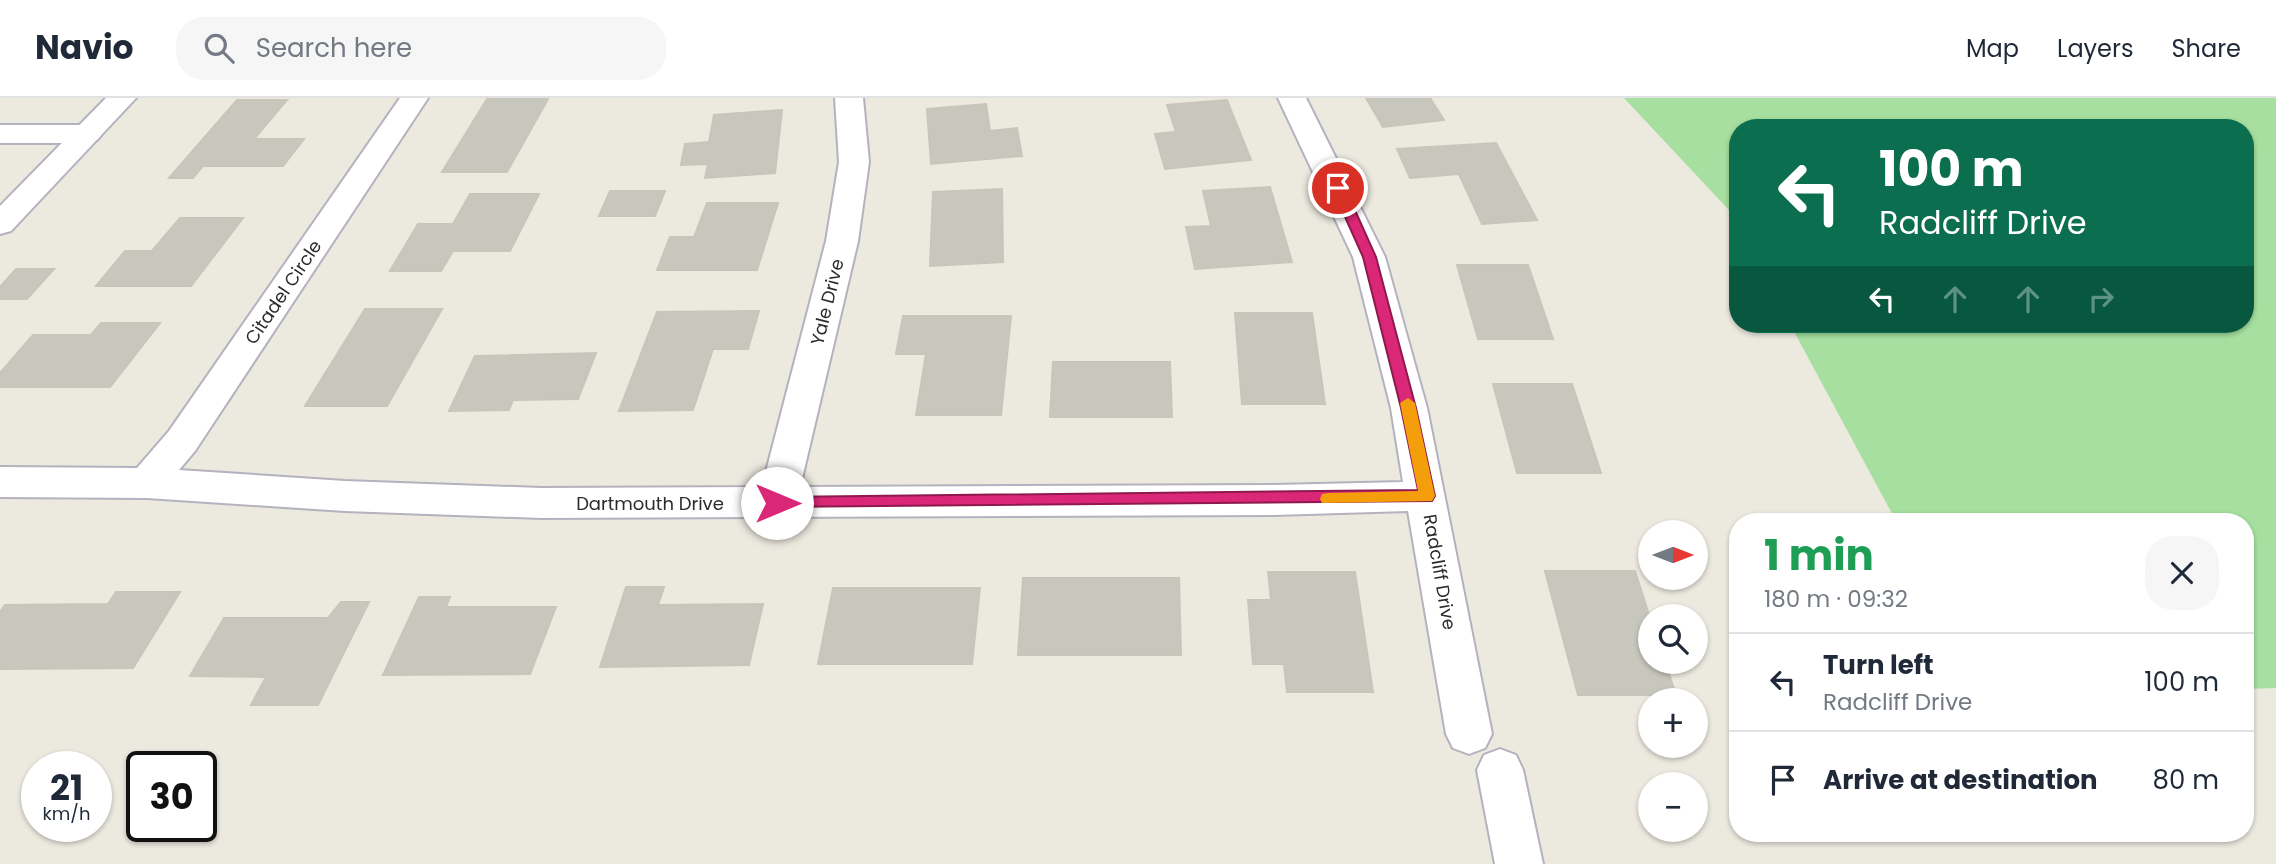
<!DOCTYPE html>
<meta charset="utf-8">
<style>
body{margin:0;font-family:Poppins,sans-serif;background:#f6f6f7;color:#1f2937;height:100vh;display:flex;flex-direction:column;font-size:26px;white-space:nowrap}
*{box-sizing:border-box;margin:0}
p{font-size:23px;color:#747a83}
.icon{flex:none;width:38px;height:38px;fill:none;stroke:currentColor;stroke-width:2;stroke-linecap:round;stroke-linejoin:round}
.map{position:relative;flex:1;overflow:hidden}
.details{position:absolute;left:1729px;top:415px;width:525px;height:329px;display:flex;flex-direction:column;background:#fff;border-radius:28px;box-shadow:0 2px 5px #0004}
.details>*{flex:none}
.top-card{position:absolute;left:1729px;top:21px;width:525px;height:214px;border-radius:28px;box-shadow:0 2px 5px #0004;background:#0b6e4f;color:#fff;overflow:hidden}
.needle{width:46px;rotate:90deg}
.tools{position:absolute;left:1638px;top:422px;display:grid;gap:14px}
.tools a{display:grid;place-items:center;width:70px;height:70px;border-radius:50%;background:#fff;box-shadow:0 2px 5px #0004;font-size:35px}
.speed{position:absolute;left:21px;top:653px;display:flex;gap:14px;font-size:35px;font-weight:700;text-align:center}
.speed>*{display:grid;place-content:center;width:91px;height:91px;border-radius:50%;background:#fff;box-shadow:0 2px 5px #0004;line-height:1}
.speed small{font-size:18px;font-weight:400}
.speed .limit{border:4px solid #111;border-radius:10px;background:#fff;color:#111}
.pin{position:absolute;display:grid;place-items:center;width:60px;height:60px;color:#fff;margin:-30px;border:4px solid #fff;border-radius:50%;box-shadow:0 2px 7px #0007}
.me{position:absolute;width:77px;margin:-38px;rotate:90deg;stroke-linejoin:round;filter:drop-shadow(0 0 5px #0008)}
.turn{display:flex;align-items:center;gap:24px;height:147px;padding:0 35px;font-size:32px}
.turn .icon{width:91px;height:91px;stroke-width:2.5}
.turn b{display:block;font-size:49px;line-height:60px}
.lanes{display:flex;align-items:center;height:66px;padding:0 35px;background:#0003;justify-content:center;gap:35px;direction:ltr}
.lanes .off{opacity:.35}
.round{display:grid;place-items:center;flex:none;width:74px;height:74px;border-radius:28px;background:#f6f6f7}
.overview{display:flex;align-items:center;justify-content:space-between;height:119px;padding:0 35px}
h1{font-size:42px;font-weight:700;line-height:52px;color:#1e9e55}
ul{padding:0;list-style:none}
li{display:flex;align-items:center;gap:21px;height:98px;padding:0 35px;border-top:2px solid #e0e1e3}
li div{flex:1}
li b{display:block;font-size:26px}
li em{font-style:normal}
header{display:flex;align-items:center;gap:42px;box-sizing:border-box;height:98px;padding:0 35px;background:#fff;border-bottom:2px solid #e0e1e3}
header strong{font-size:33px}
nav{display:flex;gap:38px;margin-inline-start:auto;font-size:24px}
.search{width:490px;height:63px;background:#f6f6f7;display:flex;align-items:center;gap:18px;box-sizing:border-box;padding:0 24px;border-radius:28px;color:#747a83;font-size:26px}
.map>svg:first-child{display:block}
.green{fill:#a6df9f}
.building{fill:#c8c7bd;stroke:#c7c6b8;stroke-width:2}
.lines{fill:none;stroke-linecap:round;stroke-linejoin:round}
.street-casing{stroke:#b3b2be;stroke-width:4}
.secondary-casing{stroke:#b3b2be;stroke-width:4}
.street{fill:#fff;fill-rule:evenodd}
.secondary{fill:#fff;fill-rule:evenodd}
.route{fill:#db2777;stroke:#8e194d;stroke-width:2}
.slow{fill:#f59e0b}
.labels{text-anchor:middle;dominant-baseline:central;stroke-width:5;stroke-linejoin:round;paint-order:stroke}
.street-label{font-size:18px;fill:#2b2b2b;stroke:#fff}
</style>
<header>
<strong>Navio</strong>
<div class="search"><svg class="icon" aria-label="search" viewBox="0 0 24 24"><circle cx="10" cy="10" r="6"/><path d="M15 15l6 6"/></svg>Search here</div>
<nav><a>Map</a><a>Layers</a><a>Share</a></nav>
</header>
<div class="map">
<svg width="2276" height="766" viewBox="0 0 2276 766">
<rect width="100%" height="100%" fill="#ece9df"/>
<!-- green -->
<path class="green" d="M1624,0H2276V590L2245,591V424L1896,423L1790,226H2245V30H1738V129L1728,111Z"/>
<!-- building -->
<g class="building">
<path d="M1366,0H1430L1444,22L1383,29Z"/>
<path d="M487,1H548L507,74H442Z"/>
<path d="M237,2H287L254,41H304L283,68H203L193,80H169Z"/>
<path d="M1227,2L1251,62L1165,71L1155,36L1176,34L1167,7Z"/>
<path d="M986,6L990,33L1017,30L1022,58L931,66L927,11Z"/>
<path d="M782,12L775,75L705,80L708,66L681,67L685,46L709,44L714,17Z"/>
<path d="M1496,45L1537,122L1482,126L1459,76L1410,80L1397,51Z"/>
<path d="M1270,89L1292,164L1195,171L1186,129L1211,128L1203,93Z"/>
<path d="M1002,91L1003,164L930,168L933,94Z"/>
<path d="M610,93H665L655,118H599Z"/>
<path d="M470,96H539L510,153H453L441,173H390L418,126H453Z"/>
<path d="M707,105H778L757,172H657L670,139H694Z"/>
<path d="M180,120H243L191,188H96L125,153H152Z"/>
<path d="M1457,167H1528L1553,241H1478Z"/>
<path d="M16,171H54L27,201H0V189Z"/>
<path d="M365,211H442L387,308H305Z"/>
<path d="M759,213L748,251H713L693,312L619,313L657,214Z"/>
<path d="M1235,215H1312L1325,306H1242Z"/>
<path d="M903,218H1011L1001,317H916L926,256H896Z"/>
<path d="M101,225H160L110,289H0V275L33,237H91Z"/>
<path d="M596,255L578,301L513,302L509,312L449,313L475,258Z"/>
<path d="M1053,264H1170L1172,319H1050Z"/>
<path d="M1493,286H1572L1601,375H1517Z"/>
<path d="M1545,473H1635L1650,520V564H1665L1676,597H1578Z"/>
<path d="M1268,474H1355L1373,594H1287L1284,566H1253L1248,502H1271Z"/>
<path d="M1023,480H1179L1181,557H1018Z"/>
<path d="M626,489H664L658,507L763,506L749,567L600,569Z"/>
<path d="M833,490H980L972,566H818Z"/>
<path d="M116,494H180L133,570L0,571V514L5,507L108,506Z"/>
<path d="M419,499H450L446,509H556L530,576L383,577Z"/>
<path d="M341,504H369L318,607H251L266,579L190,578L224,520H328Z"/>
</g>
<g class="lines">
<!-- street casing -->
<g class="street-casing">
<g id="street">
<path d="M400,0H428L195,353L179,372L345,383L541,390L762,389L826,143L839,64L835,0H863L869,64L858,143L800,389L1274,387L1403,384L1391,310L1353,159L1278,0H1306L1385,159L1427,310L1492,636L1485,650L1469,656L1453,650L1446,636L1408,413L1274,417L541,420L345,413L147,400L0,399V369L137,370L169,333Z"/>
<path d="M0,27H87L97,30L102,36L97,42L87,45H0Z"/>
<path d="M1500,651L1516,657L1523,672L1543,766H1495L1477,672L1484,657Z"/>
</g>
</g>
<!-- secondary casing -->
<g class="secondary-casing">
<path id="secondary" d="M106,0H136L11,133L0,136V108Z"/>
</g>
<!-- street -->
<use href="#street" class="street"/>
<!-- secondary -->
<use href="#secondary" class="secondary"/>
</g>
<!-- route -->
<path class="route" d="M1338,87L1345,90L1376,159L1416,310L1435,398L1432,403L771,409L769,405L777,399L1418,392L1401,310L1363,159L1332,90Z"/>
<!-- slow -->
<path class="slow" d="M1408,300L1415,305L1435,398L1432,403L1322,405L1320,401L1322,396L1328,395L1418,393L1400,305Z"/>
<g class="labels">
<!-- street labels -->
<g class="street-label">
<text transform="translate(283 194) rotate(-56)">Citadel Circle</text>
<text transform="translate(827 204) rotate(-76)">Yale Drive</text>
<text x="650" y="405">Dartmouth Drive</text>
<text transform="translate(1440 474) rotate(80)">Radcliff Drive</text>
</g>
</g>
</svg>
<div class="tools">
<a><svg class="needle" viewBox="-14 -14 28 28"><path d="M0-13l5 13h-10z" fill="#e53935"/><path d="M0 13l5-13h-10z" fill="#747a83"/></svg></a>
<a><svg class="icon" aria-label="search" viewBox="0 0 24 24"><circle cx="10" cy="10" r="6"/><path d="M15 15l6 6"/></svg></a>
<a>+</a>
<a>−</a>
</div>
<div class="speed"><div>21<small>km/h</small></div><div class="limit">30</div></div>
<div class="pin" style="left:1338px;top:90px;background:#d93025"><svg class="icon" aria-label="arrive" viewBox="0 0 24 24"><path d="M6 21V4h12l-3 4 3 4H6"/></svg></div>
<svg class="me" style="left:777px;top:405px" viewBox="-20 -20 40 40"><circle r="19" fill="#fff"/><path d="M0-13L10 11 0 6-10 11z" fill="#db2777"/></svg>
<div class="top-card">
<div class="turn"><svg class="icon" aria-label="left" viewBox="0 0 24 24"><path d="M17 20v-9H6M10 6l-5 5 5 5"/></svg><div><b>100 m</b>Radcliff Drive</div></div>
<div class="lanes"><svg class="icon" aria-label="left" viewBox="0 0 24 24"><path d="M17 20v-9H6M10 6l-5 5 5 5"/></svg><svg class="icon off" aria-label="ahead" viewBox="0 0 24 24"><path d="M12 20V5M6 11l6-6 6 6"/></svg><svg class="icon off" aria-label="ahead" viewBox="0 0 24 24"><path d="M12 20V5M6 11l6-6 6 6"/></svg><svg class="icon off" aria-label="right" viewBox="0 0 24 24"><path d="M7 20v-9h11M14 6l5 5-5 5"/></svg></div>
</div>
<section class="details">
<div class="overview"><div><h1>1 min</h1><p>180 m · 09:32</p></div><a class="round"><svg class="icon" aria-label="close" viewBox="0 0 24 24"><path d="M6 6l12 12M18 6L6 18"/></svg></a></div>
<ul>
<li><svg class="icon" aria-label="left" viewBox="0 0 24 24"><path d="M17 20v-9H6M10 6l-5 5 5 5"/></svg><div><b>Turn left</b><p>Radcliff Drive</p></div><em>100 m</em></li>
<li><svg class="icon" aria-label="arrive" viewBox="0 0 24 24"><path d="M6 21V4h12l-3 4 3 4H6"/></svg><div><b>Arrive at destination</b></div><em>80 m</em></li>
</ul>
</section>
</div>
